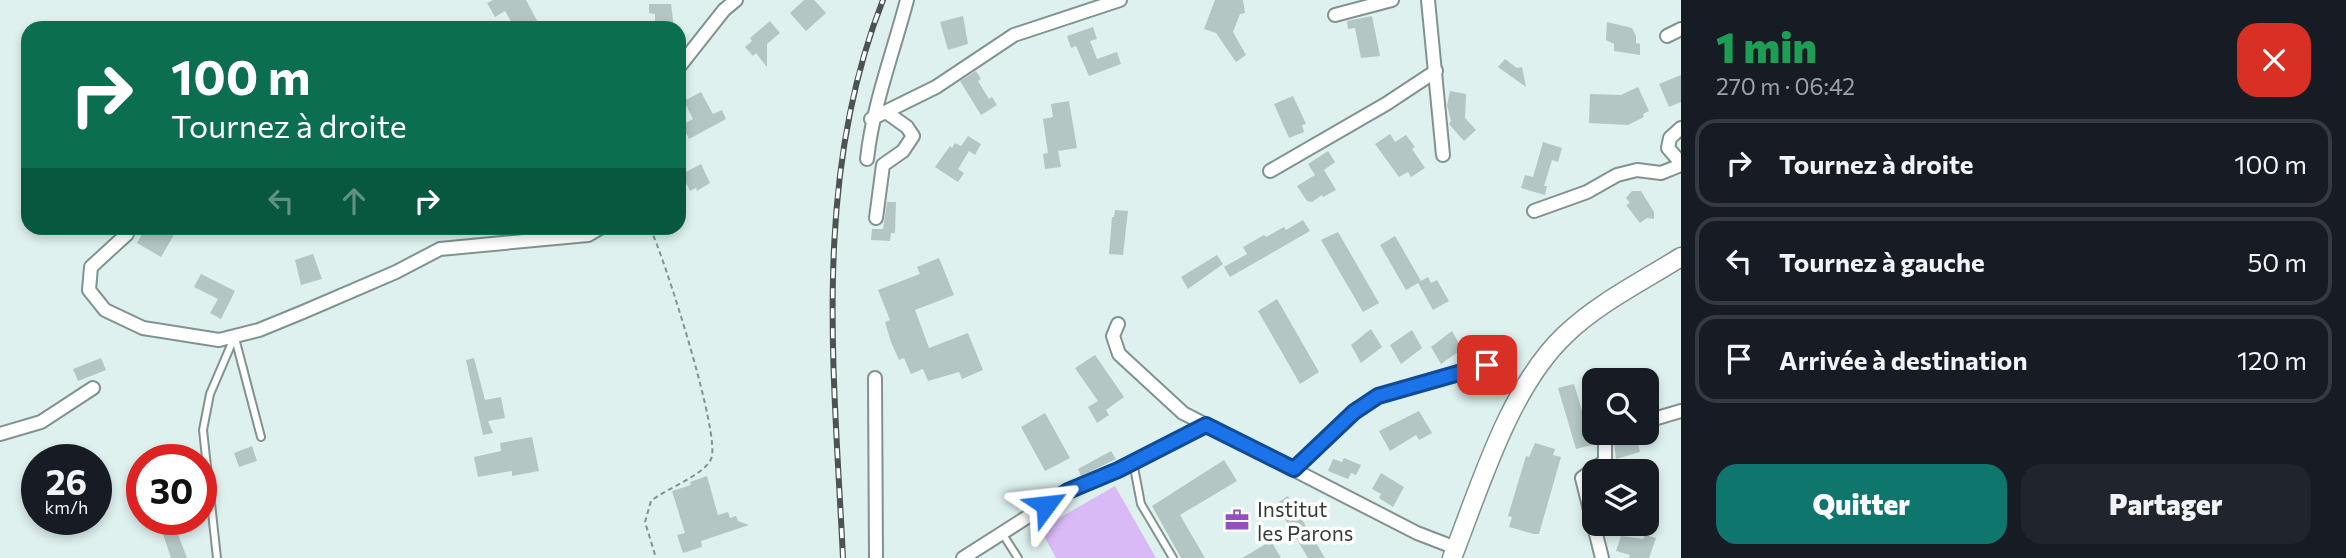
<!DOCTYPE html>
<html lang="fr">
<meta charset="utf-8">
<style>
body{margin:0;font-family:Commissioner,sans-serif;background:#20242c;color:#f1f3f6;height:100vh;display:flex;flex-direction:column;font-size:26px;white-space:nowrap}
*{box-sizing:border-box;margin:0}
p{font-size:23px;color:#9ea1a6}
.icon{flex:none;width:38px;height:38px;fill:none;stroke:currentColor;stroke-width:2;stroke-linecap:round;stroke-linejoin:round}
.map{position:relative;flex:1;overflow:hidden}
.sheet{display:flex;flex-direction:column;background:#171b24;width:665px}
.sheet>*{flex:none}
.hud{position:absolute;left:21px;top:21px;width:665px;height:214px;border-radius:21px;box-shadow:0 4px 10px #0003;background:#0b6e4f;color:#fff;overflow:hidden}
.fabs{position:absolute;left:1582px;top:368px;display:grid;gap:14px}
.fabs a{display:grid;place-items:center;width:77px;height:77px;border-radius:14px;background:#171b24;box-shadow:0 4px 10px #0003;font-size:35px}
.speed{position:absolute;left:21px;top:444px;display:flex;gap:14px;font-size:35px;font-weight:700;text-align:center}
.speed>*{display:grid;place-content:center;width:91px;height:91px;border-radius:50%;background:#171b24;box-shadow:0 4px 10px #0003;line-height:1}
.speed small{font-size:18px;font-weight:400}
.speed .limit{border:10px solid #d22;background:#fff;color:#111}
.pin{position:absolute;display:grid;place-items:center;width:60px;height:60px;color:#fff;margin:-30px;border-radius:14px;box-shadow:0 4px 10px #0006}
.me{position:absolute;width:77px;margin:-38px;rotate:60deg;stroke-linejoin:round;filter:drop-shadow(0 0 5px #0008)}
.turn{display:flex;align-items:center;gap:24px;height:147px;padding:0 35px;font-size:32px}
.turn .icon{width:91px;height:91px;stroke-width:2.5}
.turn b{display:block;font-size:49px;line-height:60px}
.lanes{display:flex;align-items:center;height:66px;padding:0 35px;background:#0003;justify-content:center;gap:35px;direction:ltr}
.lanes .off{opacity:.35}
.round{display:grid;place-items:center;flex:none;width:74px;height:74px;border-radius:21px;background:#20242c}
.overview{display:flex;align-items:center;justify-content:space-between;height:119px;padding:0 35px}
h1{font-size:42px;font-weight:800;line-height:52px;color:#1e9e55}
.primary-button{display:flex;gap:14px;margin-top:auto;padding:14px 35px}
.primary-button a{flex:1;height:80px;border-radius:21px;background:#0f766e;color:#fff;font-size:28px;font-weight:800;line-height:80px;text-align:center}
.primary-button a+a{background:#20242c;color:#f1f3f6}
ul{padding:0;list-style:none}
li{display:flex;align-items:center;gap:21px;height:88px;margin:0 14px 10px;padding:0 21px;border:4px solid #363941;border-radius:21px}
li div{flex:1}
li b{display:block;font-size:26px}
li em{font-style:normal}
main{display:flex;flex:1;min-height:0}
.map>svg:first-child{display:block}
.green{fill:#dabaf6}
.building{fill:#b3c6c4}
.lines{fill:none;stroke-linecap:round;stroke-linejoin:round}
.lane-casing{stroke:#819391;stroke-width:10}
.street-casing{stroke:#819391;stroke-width:16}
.secondary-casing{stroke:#819391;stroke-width:21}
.path{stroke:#859290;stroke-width:2;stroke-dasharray:5 3.5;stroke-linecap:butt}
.lane{stroke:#fff;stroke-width:6}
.street{stroke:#fff;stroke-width:12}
.secondary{stroke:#fff;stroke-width:18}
.rail-casing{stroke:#4b5452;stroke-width:6}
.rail{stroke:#fff;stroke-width:3.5;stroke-dasharray:10;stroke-linecap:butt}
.route-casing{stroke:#114b97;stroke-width:18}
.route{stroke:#1a73e8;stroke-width:12}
.labels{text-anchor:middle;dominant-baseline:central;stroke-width:7;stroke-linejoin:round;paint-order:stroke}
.poi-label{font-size:21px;fill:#353d3b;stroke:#fff;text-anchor:start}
</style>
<main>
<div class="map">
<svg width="1681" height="558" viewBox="0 0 1681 558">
<rect width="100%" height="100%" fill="#def1ef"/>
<!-- green -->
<path class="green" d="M1115,486L1156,558H1056L1040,529Z"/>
<!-- building -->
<g class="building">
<path d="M493,0H526L541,28H515L505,11L495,17L487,3Z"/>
<path d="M804,0H814L826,13L806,31L790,13Z"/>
<path d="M1215,0H1243L1245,13L1240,14L1233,32L1246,55L1236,62L1216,33L1204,29Z"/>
<path d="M649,4H671L674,28H655V14L649,13Z"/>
<path d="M963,16L968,44L948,50L940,22Z"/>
<path d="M1372,16L1380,56L1361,58L1355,28L1348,29L1347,21Z"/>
<path d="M770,21L780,33L767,44V67L756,53L753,56L745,47L752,41L750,38Z"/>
<path d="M1607,22L1632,28L1636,36V43L1640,44V55L1614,51V44L1606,40Z"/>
<path d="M1093,27L1097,39L1090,41L1097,59L1117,52L1121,64L1089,76L1076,46L1071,48L1067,36Z"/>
<path d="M1505,59L1517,68L1522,67L1526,87L1498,67Z"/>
<path d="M976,71L981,79L978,81L989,99L992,97L997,105L981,115L960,81Z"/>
<path d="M1681,75V102L1669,107L1659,84Z"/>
<path d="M1638,87L1649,111L1643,114L1644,117L1628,125L1589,123L1590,94L1621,95Z"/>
<path d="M1450,91L1466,94L1465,118L1476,130L1464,141L1449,124L1451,121L1447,105Z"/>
<path d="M701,92L713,114L722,110L726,119L689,139L682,125L693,119L684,101Z"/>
<path d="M1293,96L1306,124L1302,125L1304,132L1289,138L1274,104Z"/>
<path d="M1069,101L1077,148L1058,151L1061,167L1045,169L1043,154L1048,153L1043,119L1053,117L1051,104Z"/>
<path d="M1390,134L1395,142L1406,135L1415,147L1412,149L1425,168L1411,177L1408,172L1399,177L1375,144Z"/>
<path d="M968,136L981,144L975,155L969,151L958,169L964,173L958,182L935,167L950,146L952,148L955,143L961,146Z"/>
<path d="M1543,142L1562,148L1558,162L1552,160L1544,186H1547L1545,195L1521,188L1525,175L1533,177Z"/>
<path d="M1328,151L1335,162L1324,170L1336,190L1323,197L1322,195L1312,202L1307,201L1297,186L1315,175L1308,164Z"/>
<path d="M701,164L710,183L697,191L696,188L690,191L682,174Z"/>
<path d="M1632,191H1641L1654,212V219L1647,218L1640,223L1626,205L1630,203L1626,198Z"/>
<path d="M887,202H896L895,233H891L890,241L871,240L872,229H883Z"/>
<path d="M1115,210L1128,211L1123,255L1109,254L1112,217H1114Z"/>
<path d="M1303,220L1310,231L1230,277L1224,267L1247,254L1243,247L1264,235L1266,237L1284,227L1286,230Z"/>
<path d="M146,228H178L161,257L137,243Z"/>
<path d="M1338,232L1379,303L1363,312L1321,240Z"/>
<path d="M1395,236L1421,281L1428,277L1431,283L1437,280L1449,301L1433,310L1418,283L1406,290L1380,245Z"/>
<path d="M313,254L322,279L301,285L295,260Z"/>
<path d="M1217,255L1223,264L1188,289L1181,277Z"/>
<path d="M939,258L954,295L915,310L921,326L929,348L968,333L983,370L962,379L959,372L928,381L923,369L911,374L904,358L899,360L891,342L885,322L890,320L878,290L920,274L917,267Z"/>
<path d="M201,274L235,291L221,319L210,313L218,299L194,287Z"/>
<path d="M1277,299L1319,372L1300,384L1258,311Z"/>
<path d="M1371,329L1382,347L1361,363L1351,345Z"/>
<path d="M1412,330L1422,348L1401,364L1390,345Z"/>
<path d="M1452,331L1462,349L1441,364L1431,347Z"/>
<path d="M1095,355L1124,397L1106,410L1109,415L1097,423L1088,407L1098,401L1075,368Z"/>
<path d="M101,358L106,370L78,381L73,369Z"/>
<path d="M474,358L485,400L501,397L505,418L488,421L493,433L483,435L466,360Z"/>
<path d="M1574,384L1584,417L1594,415V429L1588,431L1592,445L1576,449L1558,388Z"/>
<path d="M1419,411L1432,433L1419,440L1416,435L1390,451L1379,431Z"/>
<path d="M1045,413L1070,458L1045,471L1021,427Z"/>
<path d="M1636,434L1640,452L1616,459L1614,442L1620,437Z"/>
<path d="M532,437L539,471L512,476V471L478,477L474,457L501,451L500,443Z"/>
<path d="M1535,443L1555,449L1553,455L1561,457L1539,534H1534L1509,527L1512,517L1508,516L1526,456L1529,457Z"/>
<path d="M252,446L257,461L239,467L234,453Z"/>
<path d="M1111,451L1116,459L1081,476L1078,469Z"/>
<path d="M1344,458L1361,465L1356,475L1351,473L1348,479L1328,471L1333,459L1342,462Z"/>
<path d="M1224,460L1237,481L1180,515L1205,558H1181L1152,506Z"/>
<path d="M1381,473L1404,487L1393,507L1379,498L1381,494L1372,489Z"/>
<path d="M707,476L718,515L728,512L730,518L736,516L738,521L749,525L701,541L702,547L683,553L677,535L685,533L672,491L691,485L690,482Z"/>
<path d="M1288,496L1325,558H1308L1276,504Z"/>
<path d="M176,529L187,558H171L163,534Z"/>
<path d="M1645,535L1656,538L1649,558H1629L1630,555L1616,551L1621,536L1643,539Z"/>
<path d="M1271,541L1281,558H1242Z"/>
</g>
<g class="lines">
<!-- lane casing -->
<g class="lane-casing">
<g id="lane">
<path d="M235,338L261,437"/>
<path d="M1133,462L1141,504L1173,558"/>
<path d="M1002,533L1018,558"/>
<path d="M217,558L203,430L210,394L234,338"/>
</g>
</g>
<!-- street casing -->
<g class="street-casing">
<g id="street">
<path d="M1428,0L1443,155"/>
<path d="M1335,15L1392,0"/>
<path d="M1667,36L1681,29"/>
<path d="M679,67L724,10L736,0"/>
<path d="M871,119L936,87L1014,35L1120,0"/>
<path d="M1681,128L1670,138L1668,148L1681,163"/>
<path d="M867,159C873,105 893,53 907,0"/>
<path d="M1270,171L1386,104L1436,71"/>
<path d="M1534,211L1587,192L1617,175L1637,170L1661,173L1681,165"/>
<path d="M876,218L883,165L903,151L913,136L907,127L886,112"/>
<path d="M127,234L91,267L89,290L105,310L143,328L219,340L259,330L303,312L396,272L440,249L588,235L600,228"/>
<path d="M1118,324L1113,336L1119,354L1183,413L1417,533L1456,548"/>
<path d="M875,378L876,558"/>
<path d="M1647,421L1681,411"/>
<path d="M0,434L41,422L93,388"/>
<path d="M1294,469L1354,412L1378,396L1508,357"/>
<path d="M963,558L1068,491L1118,470L1206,425"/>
<path d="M1602,558L1582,478L1605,461V438L1613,432"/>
</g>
</g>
<!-- secondary casing -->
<g class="secondary-casing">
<path id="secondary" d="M1452,558C1480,487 1509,388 1565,335C1598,303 1643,281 1681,257"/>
</g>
<!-- path -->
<path class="path" d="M650,228C664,256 722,438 711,459C703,476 667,488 651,501L645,522L656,558"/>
<!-- lane -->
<use href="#lane" class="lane"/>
<!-- street -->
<use href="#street" class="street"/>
<!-- secondary -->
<use href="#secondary" class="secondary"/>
<!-- rail casing -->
<g class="rail-casing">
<path id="rail" d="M843,558C834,371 812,179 883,0"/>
</g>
<!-- rail -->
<use href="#rail" class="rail"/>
</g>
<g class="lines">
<!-- route casing -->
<g class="route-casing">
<path id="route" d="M1046,505L1068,491L1118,470L1206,425L1294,469L1354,412L1378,396L1487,365"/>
</g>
<!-- route -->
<use href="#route" class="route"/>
</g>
<!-- icons -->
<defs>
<g id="office-bare" transform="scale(1.89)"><path d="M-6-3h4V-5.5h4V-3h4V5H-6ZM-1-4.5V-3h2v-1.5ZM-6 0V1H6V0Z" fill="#924ec2" stroke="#fff" stroke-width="2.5" paint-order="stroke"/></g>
</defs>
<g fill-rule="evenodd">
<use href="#office-bare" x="1237" y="520"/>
</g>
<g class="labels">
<!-- poi labels -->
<g class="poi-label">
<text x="1257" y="508">Institut<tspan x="1257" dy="24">les Parons</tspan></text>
</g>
</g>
</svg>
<div class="fabs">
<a><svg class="icon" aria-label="search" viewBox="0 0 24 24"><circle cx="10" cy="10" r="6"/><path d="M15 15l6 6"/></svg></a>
<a><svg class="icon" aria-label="layers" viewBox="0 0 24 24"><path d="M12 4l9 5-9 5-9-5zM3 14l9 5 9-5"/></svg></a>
</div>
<div class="speed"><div>26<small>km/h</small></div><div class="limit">30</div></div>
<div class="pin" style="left:1487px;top:365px;background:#d93025"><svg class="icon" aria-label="arrive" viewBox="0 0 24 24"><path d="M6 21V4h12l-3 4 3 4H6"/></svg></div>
<svg class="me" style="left:1046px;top:505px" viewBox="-20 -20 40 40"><path d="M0-17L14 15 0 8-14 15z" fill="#1a73e8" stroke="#fff" stroke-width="4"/></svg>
<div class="hud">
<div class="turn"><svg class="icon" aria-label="right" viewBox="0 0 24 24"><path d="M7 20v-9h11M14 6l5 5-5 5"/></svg><div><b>100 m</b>Tournez à droite</div></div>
<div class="lanes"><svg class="icon off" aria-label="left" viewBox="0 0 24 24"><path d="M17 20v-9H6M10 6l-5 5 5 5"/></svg><svg class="icon off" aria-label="ahead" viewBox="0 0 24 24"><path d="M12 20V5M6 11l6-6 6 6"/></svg><svg class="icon" aria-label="right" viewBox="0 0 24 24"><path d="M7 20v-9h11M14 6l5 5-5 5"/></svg></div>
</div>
</div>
<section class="sheet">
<div class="overview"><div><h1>1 min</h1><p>270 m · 06:42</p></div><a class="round" style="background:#d93025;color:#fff"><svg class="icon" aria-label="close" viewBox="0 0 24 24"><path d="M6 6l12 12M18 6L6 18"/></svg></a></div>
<ul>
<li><svg class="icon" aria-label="right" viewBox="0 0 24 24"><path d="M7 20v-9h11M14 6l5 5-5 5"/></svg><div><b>Tournez à droite</b></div><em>100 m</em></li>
<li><svg class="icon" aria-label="left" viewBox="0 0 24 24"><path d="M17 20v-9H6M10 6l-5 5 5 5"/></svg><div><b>Tournez à gauche</b></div><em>50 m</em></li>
<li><svg class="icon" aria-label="arrive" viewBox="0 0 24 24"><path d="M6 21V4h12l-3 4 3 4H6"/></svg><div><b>Arrivée à destination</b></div><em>120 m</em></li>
</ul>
<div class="primary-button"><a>Quitter</a><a>Partager</a></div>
</section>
</main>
